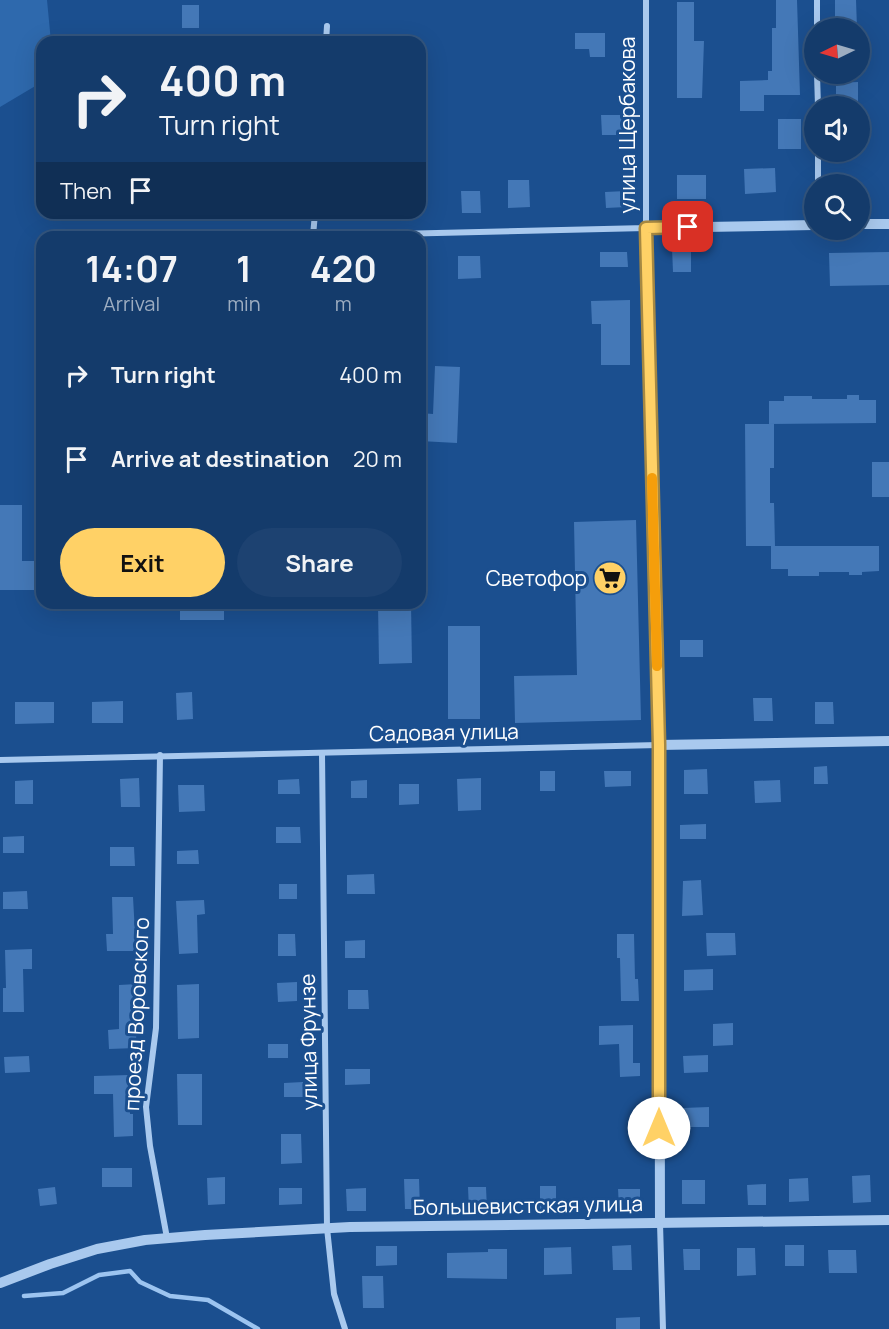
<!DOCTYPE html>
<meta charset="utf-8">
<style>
body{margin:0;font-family:Manrope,sans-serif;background:#1d4271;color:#f1f3f6;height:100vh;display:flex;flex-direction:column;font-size:22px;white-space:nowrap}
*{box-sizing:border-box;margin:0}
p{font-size:20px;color:#9dadc1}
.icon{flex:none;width:33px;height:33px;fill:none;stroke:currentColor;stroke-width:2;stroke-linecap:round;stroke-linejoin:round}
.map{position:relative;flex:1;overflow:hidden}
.drawer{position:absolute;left:36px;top:231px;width:390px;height:378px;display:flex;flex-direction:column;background:#143b6b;border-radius:18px;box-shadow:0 6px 24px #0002,0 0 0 2px #33557e}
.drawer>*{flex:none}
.guide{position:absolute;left:36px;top:36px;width:390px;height:183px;border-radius:18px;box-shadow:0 6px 24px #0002,0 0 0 2px #33557e;background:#143b6b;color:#f1f3f6;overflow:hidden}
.needle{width:39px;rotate:265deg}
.fabs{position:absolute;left:804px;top:18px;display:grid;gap:12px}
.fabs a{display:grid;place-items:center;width:66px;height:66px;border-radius:50%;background:#143b6b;box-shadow:0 6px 24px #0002,0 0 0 2px #33557e;font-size:30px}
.pin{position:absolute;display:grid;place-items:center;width:51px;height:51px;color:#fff;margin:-26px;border-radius:12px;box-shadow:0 3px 9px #0006}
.me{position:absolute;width:66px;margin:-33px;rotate:0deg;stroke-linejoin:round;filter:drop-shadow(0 0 4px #0008)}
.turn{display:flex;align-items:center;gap:21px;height:126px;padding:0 24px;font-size:27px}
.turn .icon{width:78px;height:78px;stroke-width:2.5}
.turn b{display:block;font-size:42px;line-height:51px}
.then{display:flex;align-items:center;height:57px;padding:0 24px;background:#0003;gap:12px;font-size:22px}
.eta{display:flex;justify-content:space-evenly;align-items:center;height:102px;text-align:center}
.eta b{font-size:36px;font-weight:700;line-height:42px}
.action{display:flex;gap:12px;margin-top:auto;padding:12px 24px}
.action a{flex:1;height:69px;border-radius:36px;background:#ffd166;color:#111;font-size:24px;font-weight:700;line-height:69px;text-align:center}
.action a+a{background:#1d4271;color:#f1f3f6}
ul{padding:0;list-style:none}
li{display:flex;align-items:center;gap:18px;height:84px;padding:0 24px}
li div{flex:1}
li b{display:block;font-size:22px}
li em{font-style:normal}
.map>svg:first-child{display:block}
.green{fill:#2e69ad}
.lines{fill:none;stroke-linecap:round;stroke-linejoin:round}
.stream{stroke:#9cc4f0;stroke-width:4.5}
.building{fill:#4478b7}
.minor{stroke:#a9c9ee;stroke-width:6}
.tertiary{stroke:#a9c9ee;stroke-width:10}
.route-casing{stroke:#a68842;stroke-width:15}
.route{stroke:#ffd166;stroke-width:10}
.slow{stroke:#f59e0b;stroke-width:10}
.labels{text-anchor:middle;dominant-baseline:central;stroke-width:6;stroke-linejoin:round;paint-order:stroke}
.street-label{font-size:21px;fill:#fff;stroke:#1b4f8f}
.poi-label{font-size:21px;fill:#fff;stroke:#1b4f8f;text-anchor:end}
</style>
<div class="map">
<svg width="889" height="1329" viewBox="0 0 889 1329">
<rect width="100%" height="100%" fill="#1b4f8f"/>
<!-- green -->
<path class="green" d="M0,0H47L51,42H42V82L0,107Z"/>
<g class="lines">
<!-- stream -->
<path class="stream" d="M24,1296L63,1293L99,1275L130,1271L140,1282L170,1296L208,1300L258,1329"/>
</g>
<!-- building -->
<g class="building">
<path d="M776,0H797L800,95H764V111H740V81L768,80V71H772V28H776Z"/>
<path d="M835,0H856L857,28H835Z"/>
<path d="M677,2H694V41H704L702,98H677Z"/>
<rect x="182" y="5" width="17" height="23"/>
<path d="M575,33H605V57H590L589,49H575Z"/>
<path d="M858,82V106H836V83Z"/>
<path d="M601,115H626V135H602Z"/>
<rect x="778" y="119" width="23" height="30"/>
<path d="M775,168L776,192L745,194L744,169Z"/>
<rect x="677" y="175" width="29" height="24"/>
<path d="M508,180H529L530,207L508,208Z"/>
<path d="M461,191H480L481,213H462Z"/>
<path d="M626,191V207L606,208L605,192Z"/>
<path d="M691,247V272H673L672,248Z"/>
<path d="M600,252H627L628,267H600Z"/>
<path d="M889,252V285L830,286L829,253Z"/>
<path d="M458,256H480L481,278L458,279Z"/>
<path d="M630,300V365H601V324H592L591,301Z"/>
<path d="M435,366L460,367L457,443L420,441V413L433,414Z"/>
<path d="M847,395H859V400H876V423L769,424V401H784V396H812V399H847Z"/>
<path d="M745,424H774V468H770V503H774L775,546H746Z"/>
<rect x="872" y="462" width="17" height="35"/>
<path d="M0,505H22V561H42V590H0Z"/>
<path d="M636,520L641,720L515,723L514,676L577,675L574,522Z"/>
<path d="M771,546H879V571L862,572V575H849V572H819V576H788V569H771Z"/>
<rect x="180" y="603" width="44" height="17"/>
<path d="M378,604H411L412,663L379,664Z"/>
<rect x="448" y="626" width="32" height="93"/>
<rect x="680" y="640" width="23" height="17"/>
<path d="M192,692L193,719L177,720L176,693Z"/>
<path d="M753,698H772L773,721H754Z"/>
<path d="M123,701V723H92V702Z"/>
<path d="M15,702H54V723L15,724Z"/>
<path d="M815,702H833L834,724H815Z"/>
<path d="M827,766L828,784H814V767Z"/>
<path d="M707,769L708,794H684V770Z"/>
<rect x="540" y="771" width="15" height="20"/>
<path d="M604,771H631V786L605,787Z"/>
<path d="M139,778L140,807H121L120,779Z"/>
<path d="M481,778V810L458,811L457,779Z"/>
<path d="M299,779L300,794H278V780Z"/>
<path d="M33,780V804H15V781Z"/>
<path d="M367,780V798H351V781Z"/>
<path d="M780,780L781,802L755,803L754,781Z"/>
<path d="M399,784H419V804L399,805Z"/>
<path d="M178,785H204L205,811L179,812Z"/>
<path d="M706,824V839H680V825Z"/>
<path d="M276,827H300L301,843H276Z"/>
<path d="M24,836V853H3V837Z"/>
<path d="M110,847H134L135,866H110Z"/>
<path d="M198,850L199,864H177V851Z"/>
<path d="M374,874L375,894H347V875Z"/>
<path d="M701,880L703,915L682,916L683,881Z"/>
<rect x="279" y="884" width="18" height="15"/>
<path d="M27,891L28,909H3V892Z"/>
<path d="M112,897H133L136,951H107L106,934H113Z"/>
<path d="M204,900L205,914L197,915L198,953L179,954L176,901Z"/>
<path d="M706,933H735L736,955L707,956Z"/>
<path d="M278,934H295L296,956H278Z"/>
<path d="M617,934H634L635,979H638L639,1001H621L620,958H617Z"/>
<path d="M365,940V958H345V941Z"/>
<path d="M32,949V969H23L24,1012H3V988H6L5,950Z"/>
<path d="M713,969V990L684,991V970Z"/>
<path d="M297,982V1001L278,1002L277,983Z"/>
<path d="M137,984L136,1048L109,1049L108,1030L119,1029V985Z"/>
<path d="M199,984V1038L178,1039L177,985Z"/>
<path d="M348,990H368L369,1009H348Z"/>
<path d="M733,1023V1045L713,1046V1024Z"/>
<path d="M633,1025V1063H640V1076L620,1077L619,1044L599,1045V1026Z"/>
<rect x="268" y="1044" width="20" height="14"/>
<path d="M708,1055V1072L684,1073L683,1056Z"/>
<path d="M29,1056L30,1072L5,1073L4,1057Z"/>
<path d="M345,1069H370V1084L345,1085Z"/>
<path d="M177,1074H202V1125H178Z"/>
<path d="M129,1075L130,1114H133V1136L114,1137L113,1094H94V1076Z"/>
<path d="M303,1082V1097H284V1083Z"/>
<path d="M709,1107V1127H683V1108Z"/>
<path d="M281,1134H301L302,1163L281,1164Z"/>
<rect x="102" y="1168" width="30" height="19"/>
<path d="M870,1175L871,1202L853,1203L852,1176Z"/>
<path d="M225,1177V1204L208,1205L207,1178Z"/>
<path d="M808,1178L809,1201L789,1202V1179Z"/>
<path d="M404,1179H419L420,1209H405Z"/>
<rect x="682" y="1180" width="23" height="24"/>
<path d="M766,1184V1205H748L747,1185Z"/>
<path d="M540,1186H556V1208L540,1209Z"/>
<path d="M55,1187L57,1204L40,1206L38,1189Z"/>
<path d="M468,1187H486L487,1210H469Z"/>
<path d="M279,1188H302V1204L279,1205Z"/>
<path d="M366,1188V1211H347L346,1189Z"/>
<path d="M618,1189H640V1207H619Z"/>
<path d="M631,1245L632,1270H613L612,1246Z"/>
<rect x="785" y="1245" width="19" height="21"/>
<path d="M376,1246H397V1265L376,1266Z"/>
<path d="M571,1247L572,1274L544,1275V1248Z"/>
<path d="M737,1248H755L756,1275L737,1276Z"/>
<path d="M488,1249H507V1279L447,1278V1253L488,1252Z"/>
<path d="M683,1249H700V1270H684Z"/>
<path d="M828,1250H856L857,1273H829Z"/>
<path d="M362,1276H383L384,1308H363Z"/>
<path d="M640,1317V1329H616V1318Z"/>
</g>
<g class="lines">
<!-- minor -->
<g class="minor">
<path d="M817,0V28"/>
<path d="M326,42L327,26"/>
<path d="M817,74L818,106"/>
<path d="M818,152V184"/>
<path d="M313,236L315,213"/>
<path d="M270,237L646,228V0"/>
<path d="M322,753L327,1228L334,1294L345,1329"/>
<path d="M160,755L156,1028L146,1107L150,1146L167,1238"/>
<path d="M0,760C220,753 439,752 659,745"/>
<path d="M660,1223L663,1329"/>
</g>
<!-- tertiary -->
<g class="tertiary">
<path d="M860,224H889"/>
<path d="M659,745L889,741"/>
<path d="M660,1223L659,745L646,228L814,225"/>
<path d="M0,1283L50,1264L97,1249L145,1240L205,1235L350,1227L889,1220"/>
</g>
</g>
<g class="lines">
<!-- route casing -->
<g class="route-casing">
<path id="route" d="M659,1128V745L646,228L688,227"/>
</g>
<!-- route -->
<use href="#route" class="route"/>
<!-- slow -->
<path class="slow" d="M652,478L657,666"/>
</g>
<!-- icons -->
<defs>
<g id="supermarket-disc" transform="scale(1.725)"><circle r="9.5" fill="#ffd166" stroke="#1b4f8f"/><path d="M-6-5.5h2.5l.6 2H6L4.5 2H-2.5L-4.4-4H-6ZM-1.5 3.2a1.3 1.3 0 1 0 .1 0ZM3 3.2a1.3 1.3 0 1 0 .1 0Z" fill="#111"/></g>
</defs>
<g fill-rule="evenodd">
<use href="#supermarket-disc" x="610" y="578"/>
</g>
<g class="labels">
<!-- street labels -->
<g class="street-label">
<text transform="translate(627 125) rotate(-90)">улица Щербакова</text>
<text transform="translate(444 732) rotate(-1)">Садовая улица</text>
<text transform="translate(136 1014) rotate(-87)">проезд Воровского</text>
<text transform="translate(308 1042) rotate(-91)">улица Фрунзе</text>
<text transform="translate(528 1205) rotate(-1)">Большевистская улица</text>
</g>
<!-- poi labels -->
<g class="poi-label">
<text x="587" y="578">Светофор</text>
</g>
</g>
</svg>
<div class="fabs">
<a><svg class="needle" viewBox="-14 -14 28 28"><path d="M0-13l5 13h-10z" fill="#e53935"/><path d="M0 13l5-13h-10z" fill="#9dadc1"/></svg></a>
<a><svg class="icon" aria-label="sound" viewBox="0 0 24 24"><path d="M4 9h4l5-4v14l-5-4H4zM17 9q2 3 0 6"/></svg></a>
<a><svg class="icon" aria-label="search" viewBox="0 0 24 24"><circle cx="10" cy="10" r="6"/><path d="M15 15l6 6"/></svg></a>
</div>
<div class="pin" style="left:688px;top:227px;background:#d93025"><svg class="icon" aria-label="arrive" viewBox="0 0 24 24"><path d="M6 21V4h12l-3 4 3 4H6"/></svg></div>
<svg class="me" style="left:659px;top:1128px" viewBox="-20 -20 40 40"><circle r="19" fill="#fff"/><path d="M0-13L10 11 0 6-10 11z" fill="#ffd166"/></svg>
<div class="guide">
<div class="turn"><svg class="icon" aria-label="right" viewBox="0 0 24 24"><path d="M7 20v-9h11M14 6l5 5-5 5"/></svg><div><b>400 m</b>Turn right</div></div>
<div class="then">Then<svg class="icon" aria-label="arrive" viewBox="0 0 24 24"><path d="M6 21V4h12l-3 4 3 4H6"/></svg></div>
</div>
<section class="drawer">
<div class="eta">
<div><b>14:07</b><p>Arrival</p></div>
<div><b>1</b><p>min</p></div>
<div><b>420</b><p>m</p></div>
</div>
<ul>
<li><svg class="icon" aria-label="right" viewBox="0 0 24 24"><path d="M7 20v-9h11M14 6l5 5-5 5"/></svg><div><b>Turn right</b></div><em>400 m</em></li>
<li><svg class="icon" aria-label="arrive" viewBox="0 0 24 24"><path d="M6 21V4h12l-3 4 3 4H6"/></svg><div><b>Arrive at destination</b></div><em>20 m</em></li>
</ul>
<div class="action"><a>Exit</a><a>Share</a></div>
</section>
</div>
